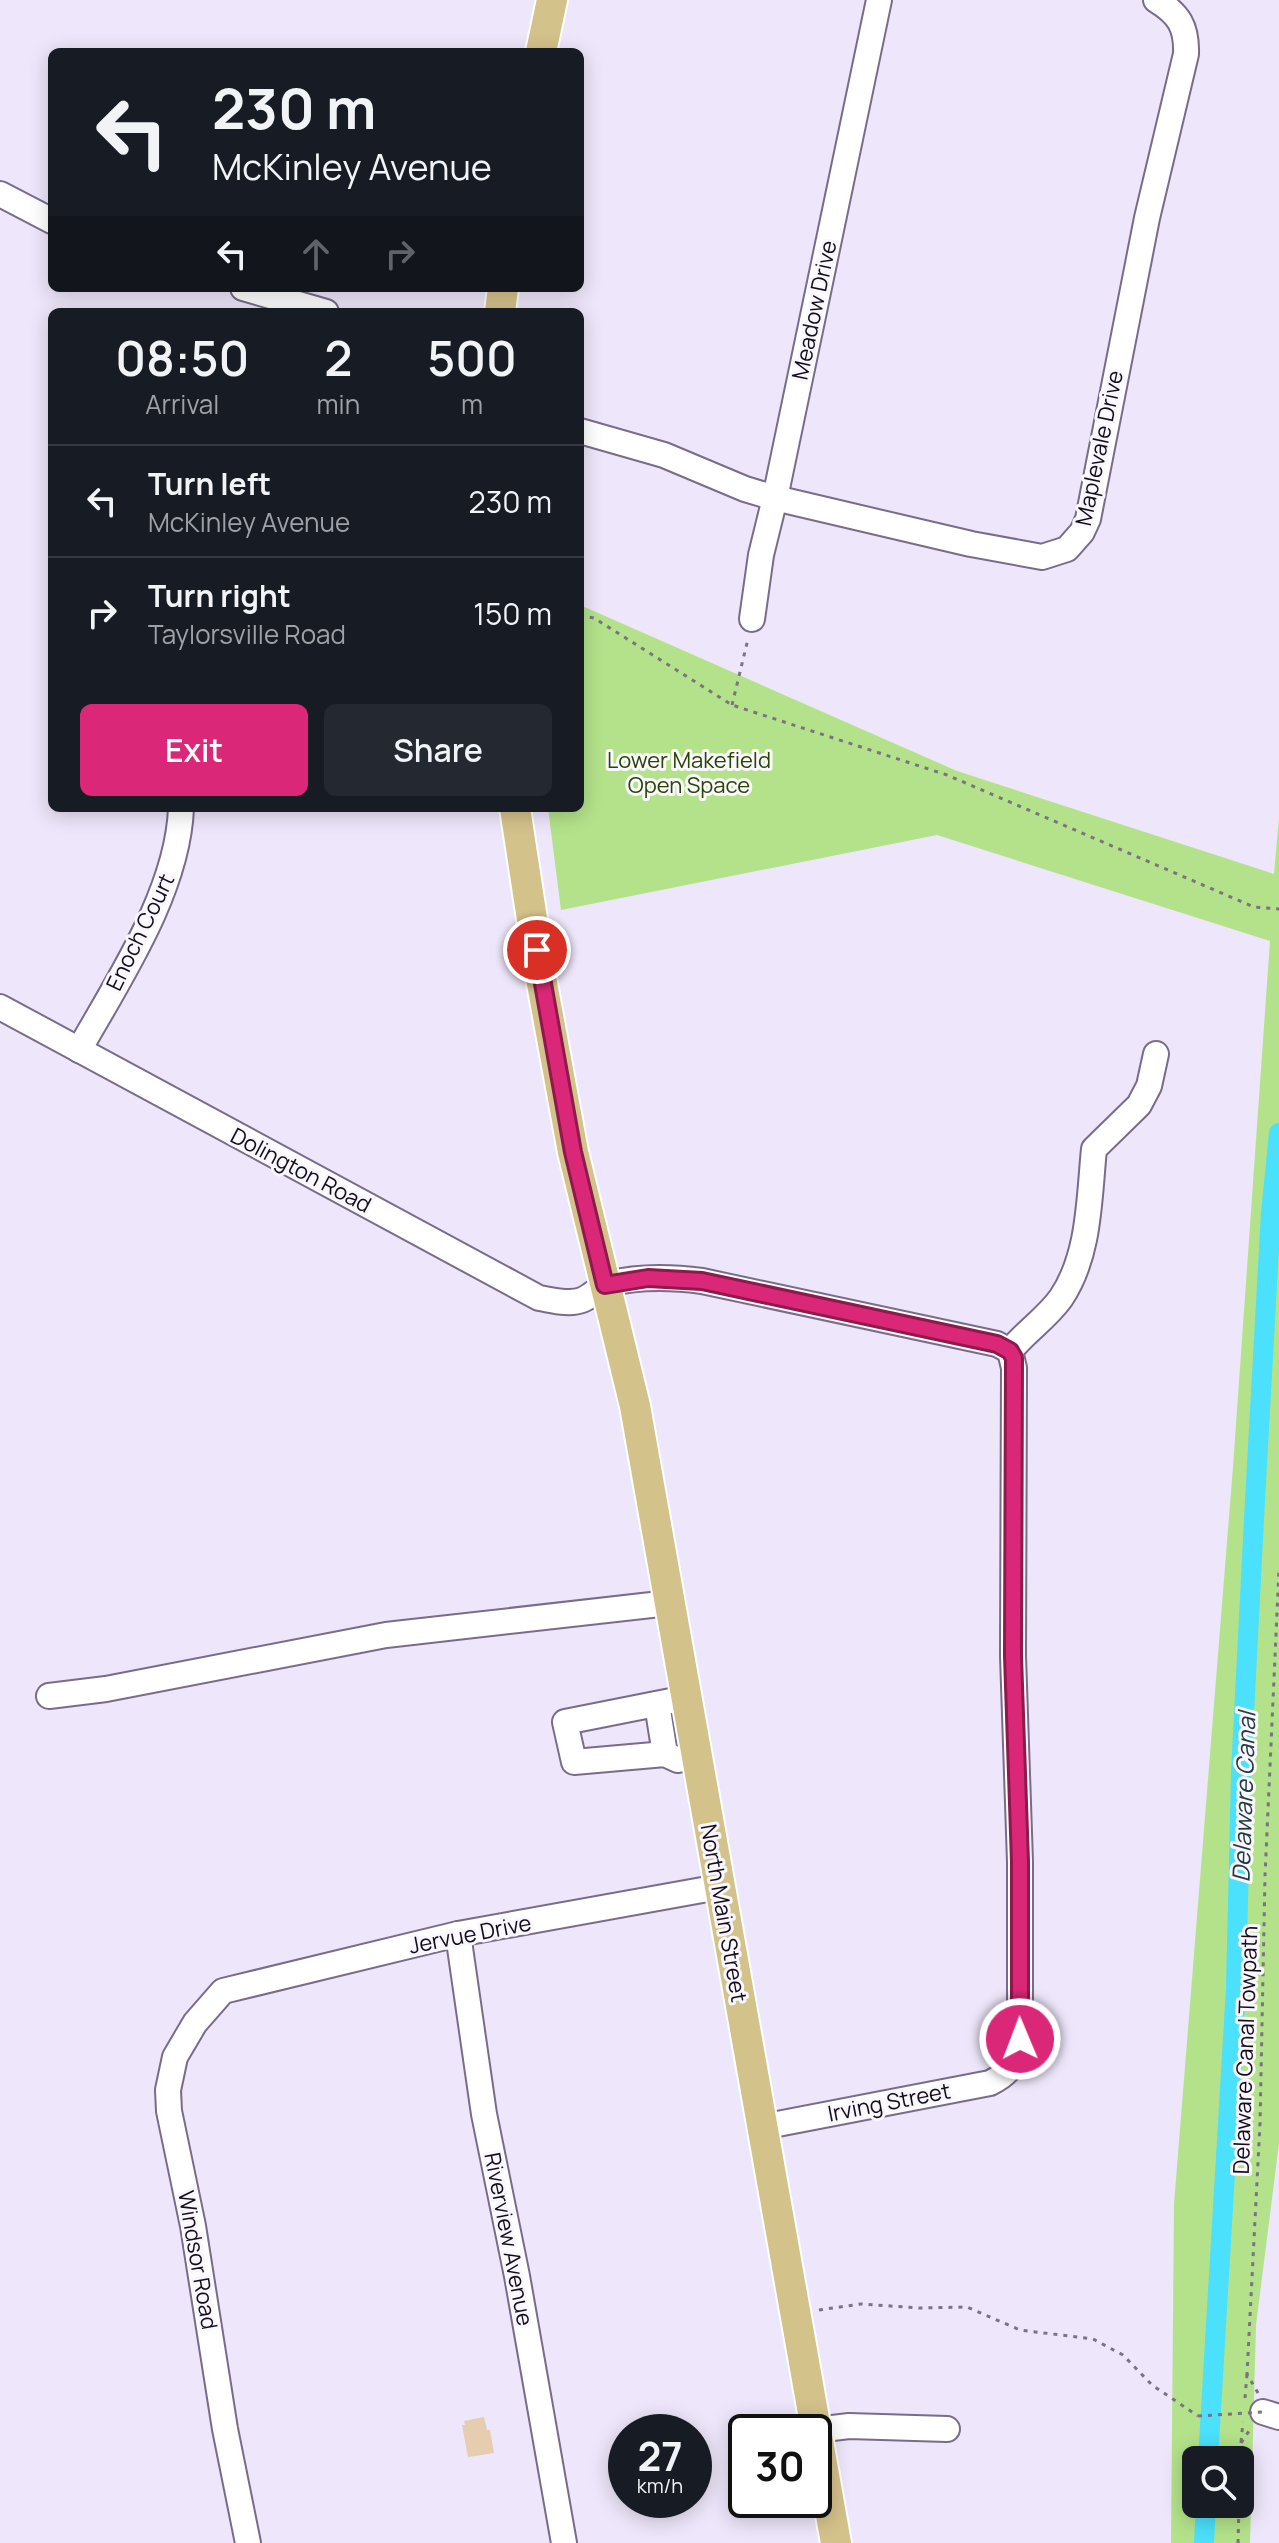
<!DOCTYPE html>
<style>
body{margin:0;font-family:Manrope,sans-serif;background:#242831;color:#f1f3f6;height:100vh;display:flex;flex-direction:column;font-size:30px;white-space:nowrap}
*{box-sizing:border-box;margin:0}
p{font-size:26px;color:#9ea1a6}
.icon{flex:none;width:44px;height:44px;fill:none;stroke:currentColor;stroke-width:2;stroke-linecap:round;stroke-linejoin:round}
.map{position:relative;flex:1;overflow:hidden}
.details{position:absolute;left:48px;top:308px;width:536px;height:504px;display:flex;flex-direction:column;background:#171b24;border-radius:12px;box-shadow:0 4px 20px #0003}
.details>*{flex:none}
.top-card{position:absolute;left:48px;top:48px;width:536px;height:244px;border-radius:12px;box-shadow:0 4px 20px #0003;background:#171b24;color:#f1f3f6;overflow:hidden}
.fabs{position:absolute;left:1182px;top:2446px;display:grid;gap:16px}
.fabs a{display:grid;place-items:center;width:72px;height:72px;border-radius:12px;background:#171b24;box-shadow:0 4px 20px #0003;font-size:40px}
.speed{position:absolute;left:608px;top:2414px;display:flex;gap:16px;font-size:40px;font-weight:700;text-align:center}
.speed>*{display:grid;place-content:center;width:104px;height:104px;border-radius:50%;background:#171b24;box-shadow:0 4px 20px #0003;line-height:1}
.speed small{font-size:20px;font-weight:400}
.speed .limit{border:4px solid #111;border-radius:12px;background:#fff;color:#111}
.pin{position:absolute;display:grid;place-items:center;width:68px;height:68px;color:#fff;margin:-34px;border:4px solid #fff;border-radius:50%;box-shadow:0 2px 8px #0007}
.me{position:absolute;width:88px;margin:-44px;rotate:359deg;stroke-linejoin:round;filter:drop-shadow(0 0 6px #0008)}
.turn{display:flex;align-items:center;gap:28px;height:168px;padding:0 32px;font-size:36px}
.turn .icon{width:104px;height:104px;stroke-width:2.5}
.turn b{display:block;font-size:56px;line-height:68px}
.lanes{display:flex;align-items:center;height:76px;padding:0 32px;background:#0003;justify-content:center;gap:40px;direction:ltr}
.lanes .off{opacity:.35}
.eta{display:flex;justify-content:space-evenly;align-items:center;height:136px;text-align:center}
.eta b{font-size:48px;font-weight:600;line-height:56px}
.cta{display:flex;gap:16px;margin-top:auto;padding:16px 32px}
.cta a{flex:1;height:92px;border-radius:12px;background:#db2777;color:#fff;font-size:32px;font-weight:600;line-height:92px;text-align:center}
.cta a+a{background:#242831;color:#f1f3f6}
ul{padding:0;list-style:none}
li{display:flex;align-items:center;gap:24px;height:112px;padding:0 32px;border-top:2px solid #363941}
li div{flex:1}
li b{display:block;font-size:30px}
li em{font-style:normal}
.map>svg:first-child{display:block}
.green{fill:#b4e28a;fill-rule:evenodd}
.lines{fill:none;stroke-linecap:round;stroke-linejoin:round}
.canal{stroke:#4be0fb;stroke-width:20}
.building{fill:#e6cdb0}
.minor-casing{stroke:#796c8a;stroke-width:28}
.major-casing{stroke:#fff;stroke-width:34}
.path{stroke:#7a7383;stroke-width:3;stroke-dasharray:4 6;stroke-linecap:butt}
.minor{stroke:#fff;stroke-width:24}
.major{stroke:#d4c28b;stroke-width:30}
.path-bridge{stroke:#7a7383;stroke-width:3;stroke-dasharray:4 6;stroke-linecap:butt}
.route-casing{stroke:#8e194d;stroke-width:20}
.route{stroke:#db2777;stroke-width:14}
.labels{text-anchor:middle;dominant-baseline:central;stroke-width:6;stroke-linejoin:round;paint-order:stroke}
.street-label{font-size:22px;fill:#120d19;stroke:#f9f6fd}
.park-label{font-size:22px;fill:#294502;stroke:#f9f6fd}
.water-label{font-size:24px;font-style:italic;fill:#223b40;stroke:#f9f6fd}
</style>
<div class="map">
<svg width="1279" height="2543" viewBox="0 0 1279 2543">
<rect width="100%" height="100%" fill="#eee6fa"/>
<!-- green -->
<path class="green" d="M580,605L957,771L1274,874L1279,818V2143L1256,2325L1250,2543H1171L1174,2204L1233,1467L1270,941L937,835L561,910L548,808H580ZM1196,2460H1240V2504H1196Z"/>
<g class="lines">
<!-- canal -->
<g class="canal">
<path d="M1208,2460L1236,1988L1241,1773L1255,1500L1271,1213L1279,1133"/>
<path d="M1204,2543L1206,2504"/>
</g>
</g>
<!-- building -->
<path class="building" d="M484,2417L487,2430H490L494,2453L468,2457L462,2425H465L464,2421Z"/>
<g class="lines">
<!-- minor casing -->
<g class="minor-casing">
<g id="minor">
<path d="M0,194L52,221"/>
<path d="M243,288L326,312"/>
<path d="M580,431L664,455L745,489L775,498L971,544L1042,557L1067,549L1082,532L1088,519L1147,218L1186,54C1187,27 1179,14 1156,0"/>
<path d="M752,619L761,555L775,498L879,0"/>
<path d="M0,1007L539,1298C552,1300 569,1305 582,1300C592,1296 599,1287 609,1284C639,1276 671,1277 702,1281L997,1344L1010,1351"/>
<path d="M79,1050C119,979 178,891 181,808"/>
<path d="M1010,1351C1026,1331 1047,1318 1061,1298C1090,1255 1089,1198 1094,1149L1139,1105L1149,1086L1156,1054"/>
<path d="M49,1696L106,1689L386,1635L669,1603"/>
<path d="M686,1698L565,1722L574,1762L665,1754L678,1760L696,1757"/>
<path d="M657,1704L665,1754"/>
<path d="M458,1934L484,2114L517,2276L564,2543"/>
<path d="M762,2127L990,2083C1011,2073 1016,2062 1020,2039V1862L1013,1656L1014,1368L1010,1351"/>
<path d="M1263,2412L1279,2417"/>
<path d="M816,2430L849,2426L947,2429"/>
<path d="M248,2543L225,2429L193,2226L169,2111L168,2090L175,2057L195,2023L223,1991L458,1934L719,1887"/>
</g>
</g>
<!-- major casing -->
<g class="major-casing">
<g id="major">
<path d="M541,52L552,0"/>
<path d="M500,312L503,288"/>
<path d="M515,808L541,978L573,1152L635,1406L836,2543"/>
</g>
</g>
<!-- path -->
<g class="path">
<path d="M580,615L594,618L732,705L947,775L1254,907L1279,909"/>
<path d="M732,705L748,639"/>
<path d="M819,2310L861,2304L920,2308L967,2307L1020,2330L1093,2339L1123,2355L1152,2385L1198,2416"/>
<path d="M1258,2393L1247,2374L1260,2124L1265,1876L1279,1569"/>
<path d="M1245,2398L1247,2374"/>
<path d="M1241,2442L1243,2422"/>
<path d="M1240,2473L1241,2443L1251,2428"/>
<path d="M1238,2543L1239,2504"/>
</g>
<!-- minor -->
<use href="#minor" class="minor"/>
<!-- major -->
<use href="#major" class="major"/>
<!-- path-bridge -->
<path class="path-bridge" d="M1198,2416L1263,2412"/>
</g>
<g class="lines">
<!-- route casing -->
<g class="route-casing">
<path id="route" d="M537,950L573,1152L605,1285L648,1278L702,1281L997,1344L1010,1351L1014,1358L1013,1656L1020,1862V2039"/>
</g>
<!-- route -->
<use href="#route" class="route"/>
</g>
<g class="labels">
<!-- street labels -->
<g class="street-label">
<text transform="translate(814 310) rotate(-78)">Meadow Drive</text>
<text transform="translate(1099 448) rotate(-78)">Maplevale Drive</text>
<text transform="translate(140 932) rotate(-64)">Enoch Court</text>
<text transform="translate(301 1170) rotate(28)">Dolington Road</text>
<text transform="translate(724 1913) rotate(80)">North Main Street</text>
<text transform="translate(470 1934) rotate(-11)">Jervue Drive</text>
<text transform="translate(1245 2050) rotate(-88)">Delaware Canal Towpath</text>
<text transform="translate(889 2102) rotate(-11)">Irving Street</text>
<text transform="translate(509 2239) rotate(79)">Riverview Avenue</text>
<text transform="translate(198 2260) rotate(80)">Windsor Road</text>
</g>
<!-- park labels -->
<g class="park-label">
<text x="689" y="760">Lower Makefield<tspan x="689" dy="25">Open Space</tspan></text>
</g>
<!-- water labels -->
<g class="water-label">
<text transform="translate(1243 1797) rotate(-88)">Delaware Canal</text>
</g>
</g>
</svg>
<div class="fabs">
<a><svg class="icon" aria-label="search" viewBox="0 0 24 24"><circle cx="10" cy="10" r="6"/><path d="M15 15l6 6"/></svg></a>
</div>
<div class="speed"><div>27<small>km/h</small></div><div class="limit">30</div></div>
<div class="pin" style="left:537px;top:950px;background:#d93025"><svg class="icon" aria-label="arrive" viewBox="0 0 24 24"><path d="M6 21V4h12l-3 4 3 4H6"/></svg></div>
<svg class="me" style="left:1020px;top:2039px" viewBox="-20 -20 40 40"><circle r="17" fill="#db2777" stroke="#fff" stroke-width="3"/><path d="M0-11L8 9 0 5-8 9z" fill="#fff"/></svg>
<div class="top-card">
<div class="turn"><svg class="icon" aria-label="left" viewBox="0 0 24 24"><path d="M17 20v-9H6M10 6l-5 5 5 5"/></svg><div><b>230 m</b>McKinley Avenue</div></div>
<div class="lanes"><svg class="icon" aria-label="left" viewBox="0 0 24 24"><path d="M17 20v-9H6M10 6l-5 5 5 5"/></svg><svg class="icon off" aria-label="ahead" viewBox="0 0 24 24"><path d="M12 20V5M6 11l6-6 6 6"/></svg><svg class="icon off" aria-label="right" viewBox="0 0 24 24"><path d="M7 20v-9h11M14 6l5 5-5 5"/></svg></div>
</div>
<section class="details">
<div class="eta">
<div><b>08:50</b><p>Arrival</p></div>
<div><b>2</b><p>min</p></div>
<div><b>500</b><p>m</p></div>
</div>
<ul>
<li><svg class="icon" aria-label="left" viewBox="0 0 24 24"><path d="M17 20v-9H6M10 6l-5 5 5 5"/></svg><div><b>Turn left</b><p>McKinley Avenue</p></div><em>230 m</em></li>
<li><svg class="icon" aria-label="right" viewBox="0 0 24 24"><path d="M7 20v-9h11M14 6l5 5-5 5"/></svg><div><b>Turn right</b><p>Taylorsville Road</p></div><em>150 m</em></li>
</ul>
<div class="cta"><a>Exit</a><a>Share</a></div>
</section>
</div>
